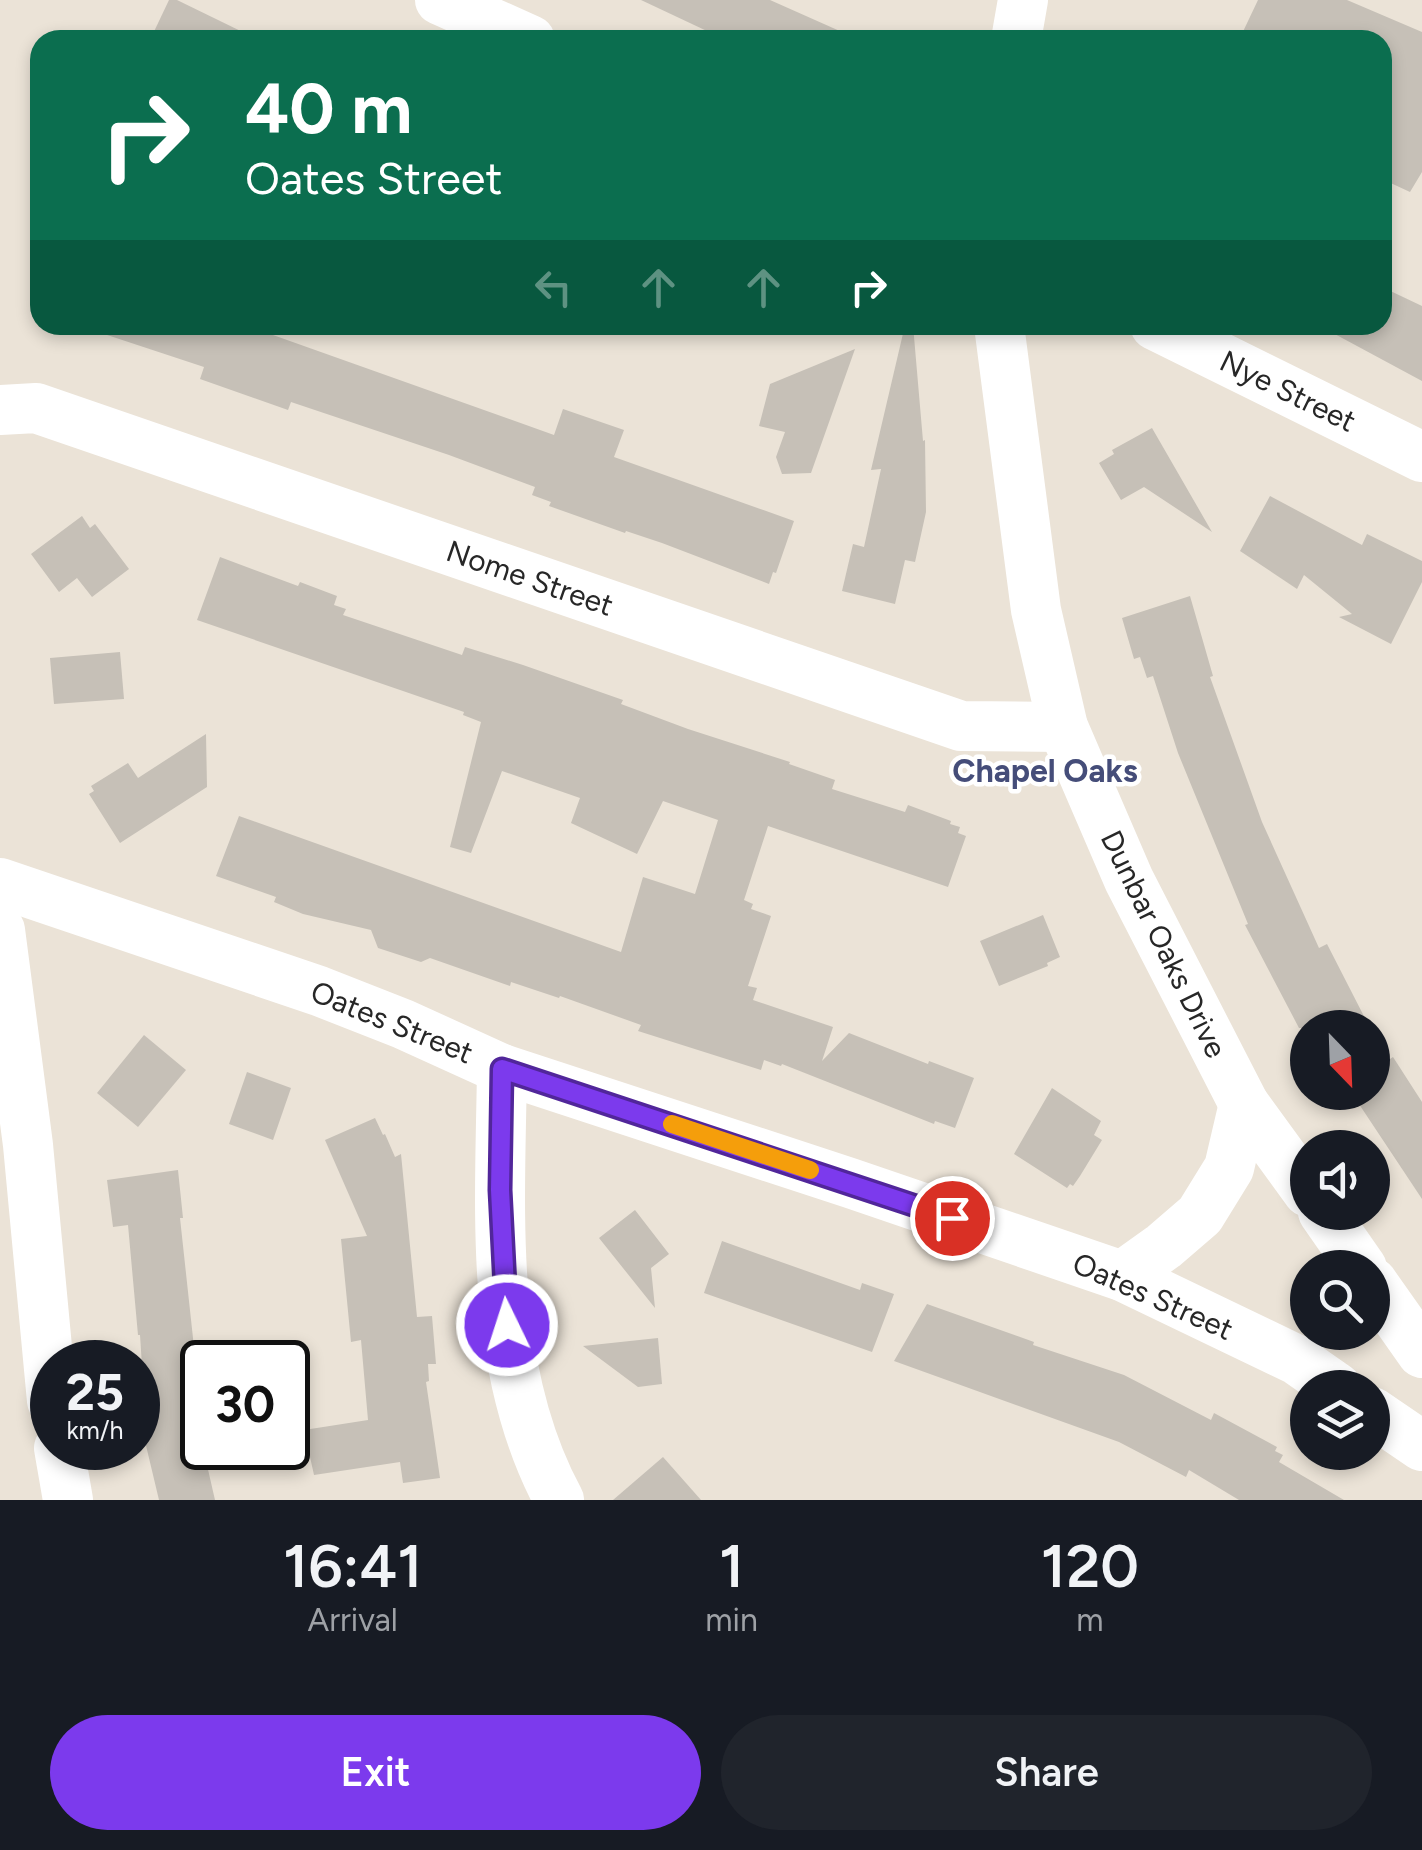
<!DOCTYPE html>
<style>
body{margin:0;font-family:Figtree,sans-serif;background:#20242c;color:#f1f3f6;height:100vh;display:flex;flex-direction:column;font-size:38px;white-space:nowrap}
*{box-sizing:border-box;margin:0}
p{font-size:32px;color:#9ea1a6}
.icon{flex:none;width:55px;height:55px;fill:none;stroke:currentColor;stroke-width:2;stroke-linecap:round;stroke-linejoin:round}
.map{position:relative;height:1500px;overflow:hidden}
.details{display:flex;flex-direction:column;background:#171b24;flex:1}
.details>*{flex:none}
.top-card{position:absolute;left:30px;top:30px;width:1362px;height:305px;border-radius:30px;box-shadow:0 5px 15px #0003;background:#0b6e4f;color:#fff;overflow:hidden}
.needle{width:65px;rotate:157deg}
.buttons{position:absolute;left:1290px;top:1010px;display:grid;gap:20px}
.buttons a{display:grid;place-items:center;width:100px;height:100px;border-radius:50%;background:#171b24;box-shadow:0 5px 15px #0003;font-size:50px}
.speed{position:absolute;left:30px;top:1340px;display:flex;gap:20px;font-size:50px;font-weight:700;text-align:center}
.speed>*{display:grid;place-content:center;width:130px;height:130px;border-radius:50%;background:#171b24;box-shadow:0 5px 15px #0003;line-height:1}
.speed small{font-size:25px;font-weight:400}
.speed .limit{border:5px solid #111;border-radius:15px;background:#fff;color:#111}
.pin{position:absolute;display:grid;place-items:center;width:85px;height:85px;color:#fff;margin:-42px;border:5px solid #fff;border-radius:50%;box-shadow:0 2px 10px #0007}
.me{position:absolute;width:110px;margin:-55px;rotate:356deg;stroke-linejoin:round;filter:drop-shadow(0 0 8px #0008)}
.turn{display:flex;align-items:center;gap:35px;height:210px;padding:0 50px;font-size:45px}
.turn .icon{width:130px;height:130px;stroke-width:2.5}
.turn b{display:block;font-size:70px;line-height:85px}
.lanes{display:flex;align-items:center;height:95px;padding:0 50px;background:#0003;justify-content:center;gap:50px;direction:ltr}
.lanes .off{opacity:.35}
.eta{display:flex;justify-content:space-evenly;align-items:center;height:170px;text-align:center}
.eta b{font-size:60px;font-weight:600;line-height:70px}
.cta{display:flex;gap:20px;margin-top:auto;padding:20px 50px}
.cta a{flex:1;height:115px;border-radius:60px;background:#7c3aed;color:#fff;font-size:40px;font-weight:600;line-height:115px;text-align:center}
.cta a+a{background:#20242c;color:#f1f3f6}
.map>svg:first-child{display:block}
.building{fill:#c6c0b7}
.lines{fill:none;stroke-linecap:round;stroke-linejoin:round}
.minor{stroke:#fff;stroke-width:50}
.route-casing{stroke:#51269a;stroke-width:25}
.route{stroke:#7c3aed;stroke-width:18}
.slow{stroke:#f59e0b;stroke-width:18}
.labels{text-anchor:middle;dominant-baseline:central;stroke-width:9;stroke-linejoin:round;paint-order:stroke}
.street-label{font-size:30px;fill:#272727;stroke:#fff}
.neighbourhood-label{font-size:32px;font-weight:bold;fill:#454d79;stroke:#fff}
</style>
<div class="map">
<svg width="1422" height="1500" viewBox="0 0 1422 1500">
<rect width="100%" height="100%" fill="#ebe3d7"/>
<!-- building -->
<g class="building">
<path d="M169,0H177L259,40H150Z"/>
<path d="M641,0H770L860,40H726Z"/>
<path d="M1258,0H1347L1422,32V172L1410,192L1382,179V40H1239Z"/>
<path d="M1382,287L1422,306V381L1318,325H1382Z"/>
<path d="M96,325H245L554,435L563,409L624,430L614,457L794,521L776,573L773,572L769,584L662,543L626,531L625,533L549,506L551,502L532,495L535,487L449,455L291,402L288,410L200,379L204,367L95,331Z"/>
<path d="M905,325H913L923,441L925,440L926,512L915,562L905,560L895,604L842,591L853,544L864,547L881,469L871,470Z"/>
<path d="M855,349L811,473L782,474L776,457L785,432L759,426L770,384Z"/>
<path d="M1152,428L1212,532L1144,487L1121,500L1099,463L1114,454L1112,450Z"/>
<path d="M1270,496L1362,545L1367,534L1422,561V582L1391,644L1339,617L1352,614L1304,575L1297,589L1240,551Z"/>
<path d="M82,516L90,528L95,524L129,569L92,597L77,578L59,592L31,554Z"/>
<path d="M220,557L298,586L300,582L337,596L334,605L346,609L343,615L462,655L465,647L523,665L623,700L621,704L688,729L790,762L789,764L835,780L832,789L905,812L908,805L951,821L950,824L960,827L958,833L966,836L948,887L768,826L744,900L753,904L751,909L771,916L748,986L757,988L753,1000L833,1027L822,1061L849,1033L928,1064L929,1061L974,1078L955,1128L935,1121L934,1124L782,1064L781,1066L764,1060L761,1070L638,1031L641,1025L560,996L559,998L511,982L510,986L430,958L421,962L378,948L371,930L303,914L274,902L276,897L216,876L239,816L621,952L643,877L695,894L718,820L663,801L637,854L571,823L580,798L502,771L471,853L450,847L481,722L463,715L464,712L197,620Z"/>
<path d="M1190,596L1213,676L1210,677L1262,822L1319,948L1327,944L1370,1028H1299L1245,925L1248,924L1178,753L1153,676L1147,678L1140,657L1134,659L1122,618Z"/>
<path d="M120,652L124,699L54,704L50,658Z"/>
<path d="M206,734L207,787L120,843L89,794L94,791L91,786L128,763L138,778Z"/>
<path d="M1043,915L1060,957L1047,963L1048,966L999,986L980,941Z"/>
<path d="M144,1035L186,1070L138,1127L97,1093Z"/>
<path d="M1393,1057L1422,1102V1199L1351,1092H1372V1071Z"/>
<path d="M247,1072L291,1088L273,1140L229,1124Z"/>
<path d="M1052,1088L1101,1121L1094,1135L1102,1140L1080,1176L1073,1186L1070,1184L1067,1188L1014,1154Z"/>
<path d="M375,1118L383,1135L385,1134L395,1157L401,1154L417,1317L432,1316L436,1364H428L429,1381L426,1382L440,1478L403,1483L400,1462L314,1475L304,1430L368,1420L361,1340L351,1342L341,1239L367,1236L325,1140Z"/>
<path d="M178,1170L183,1218H180L193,1338L201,1439L215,1500H159L138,1412H145L140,1335H138L128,1225L113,1227L107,1180Z"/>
<path d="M635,1210L669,1254L651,1268L655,1308L599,1238Z"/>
<path d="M722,1241L860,1290L862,1283L894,1294L872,1352L704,1293Z"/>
<path d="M927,1304L1034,1342L1033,1345L1124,1375L1211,1420L1214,1413L1277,1447L1275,1451L1283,1455L1279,1462L1344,1500H1239L1189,1470L1186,1477L1119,1442L894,1361Z"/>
<path d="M658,1338L662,1384L638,1387L583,1346Z"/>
<path d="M663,1457L701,1500H613Z"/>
</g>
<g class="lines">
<!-- minor -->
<g class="minor">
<path d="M440,0L530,40"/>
<path d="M1016,40L1023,0"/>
<path d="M999,325L1036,610L1063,727L1129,880L1244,1104L1308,1192"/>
<path d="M1155,325L1422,457"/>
<path d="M0,410L36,408L961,726L1063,727"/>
<path d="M0,883L319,991L403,1024L502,1069L850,1183L1122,1276L1297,1360L1337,1388"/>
<path d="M0,930L28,1145L52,1401"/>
<path d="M502,1069C500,1213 488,1369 559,1500"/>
<path d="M1323,1212L1362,1268"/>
<path d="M1122,1276L1164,1246L1200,1215L1229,1168L1244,1104"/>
<path d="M1372,1282L1422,1353"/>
<path d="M1372,1412L1422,1446"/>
<path d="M59,1448L68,1500"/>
</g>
</g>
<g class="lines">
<!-- route casing -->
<g class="route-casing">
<path id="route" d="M507,1325L500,1190L502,1069L952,1218"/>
</g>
<!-- route -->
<use href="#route" class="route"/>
<!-- slow -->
<path class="slow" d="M672,1124L810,1170"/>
</g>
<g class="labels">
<!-- street labels -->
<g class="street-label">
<text transform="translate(1288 391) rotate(26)">Nye Street</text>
<text transform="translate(530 578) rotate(19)">Nome Street</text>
<text transform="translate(1164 944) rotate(64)">Dunbar Oaks Drive</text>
<text transform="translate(392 1022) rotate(22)">Oates Street</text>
<text transform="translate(1153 1296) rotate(24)">Oates Street</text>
</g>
<!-- neighbourhood labels -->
<g class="neighbourhood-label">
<text x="1045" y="771">Chapel Oaks</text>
</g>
</g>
</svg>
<div class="buttons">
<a><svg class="needle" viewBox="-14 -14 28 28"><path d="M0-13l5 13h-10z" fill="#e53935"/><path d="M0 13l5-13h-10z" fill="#9ea1a6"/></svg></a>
<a><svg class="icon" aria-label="sound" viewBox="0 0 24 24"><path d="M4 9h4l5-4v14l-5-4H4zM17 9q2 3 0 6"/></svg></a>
<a><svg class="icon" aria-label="search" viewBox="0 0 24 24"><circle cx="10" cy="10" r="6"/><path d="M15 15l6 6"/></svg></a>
<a><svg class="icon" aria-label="layers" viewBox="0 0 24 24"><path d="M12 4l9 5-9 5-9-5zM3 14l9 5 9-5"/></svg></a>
</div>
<div class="speed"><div>25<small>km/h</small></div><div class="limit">30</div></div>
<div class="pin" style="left:952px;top:1218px;background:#d93025"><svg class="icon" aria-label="arrive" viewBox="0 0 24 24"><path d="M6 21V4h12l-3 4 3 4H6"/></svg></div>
<svg class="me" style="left:507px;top:1325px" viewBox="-20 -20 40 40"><circle r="17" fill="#7c3aed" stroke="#fff" stroke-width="3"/><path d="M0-11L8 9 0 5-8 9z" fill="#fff"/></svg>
<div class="top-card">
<div class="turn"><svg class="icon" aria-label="right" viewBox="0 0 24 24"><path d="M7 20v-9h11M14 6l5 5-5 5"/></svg><div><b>40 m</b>Oates Street</div></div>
<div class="lanes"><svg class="icon off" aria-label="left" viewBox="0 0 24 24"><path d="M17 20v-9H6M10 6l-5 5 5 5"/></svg><svg class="icon off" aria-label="ahead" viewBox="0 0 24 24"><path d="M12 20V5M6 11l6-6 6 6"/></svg><svg class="icon off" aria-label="ahead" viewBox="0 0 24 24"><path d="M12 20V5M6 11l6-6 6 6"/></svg><svg class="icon" aria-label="right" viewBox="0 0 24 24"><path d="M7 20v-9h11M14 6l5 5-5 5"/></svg></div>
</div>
</div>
<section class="details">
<div class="eta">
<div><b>16:41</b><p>Arrival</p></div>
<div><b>1</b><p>min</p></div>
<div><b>120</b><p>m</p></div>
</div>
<div class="cta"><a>Exit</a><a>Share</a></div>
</section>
